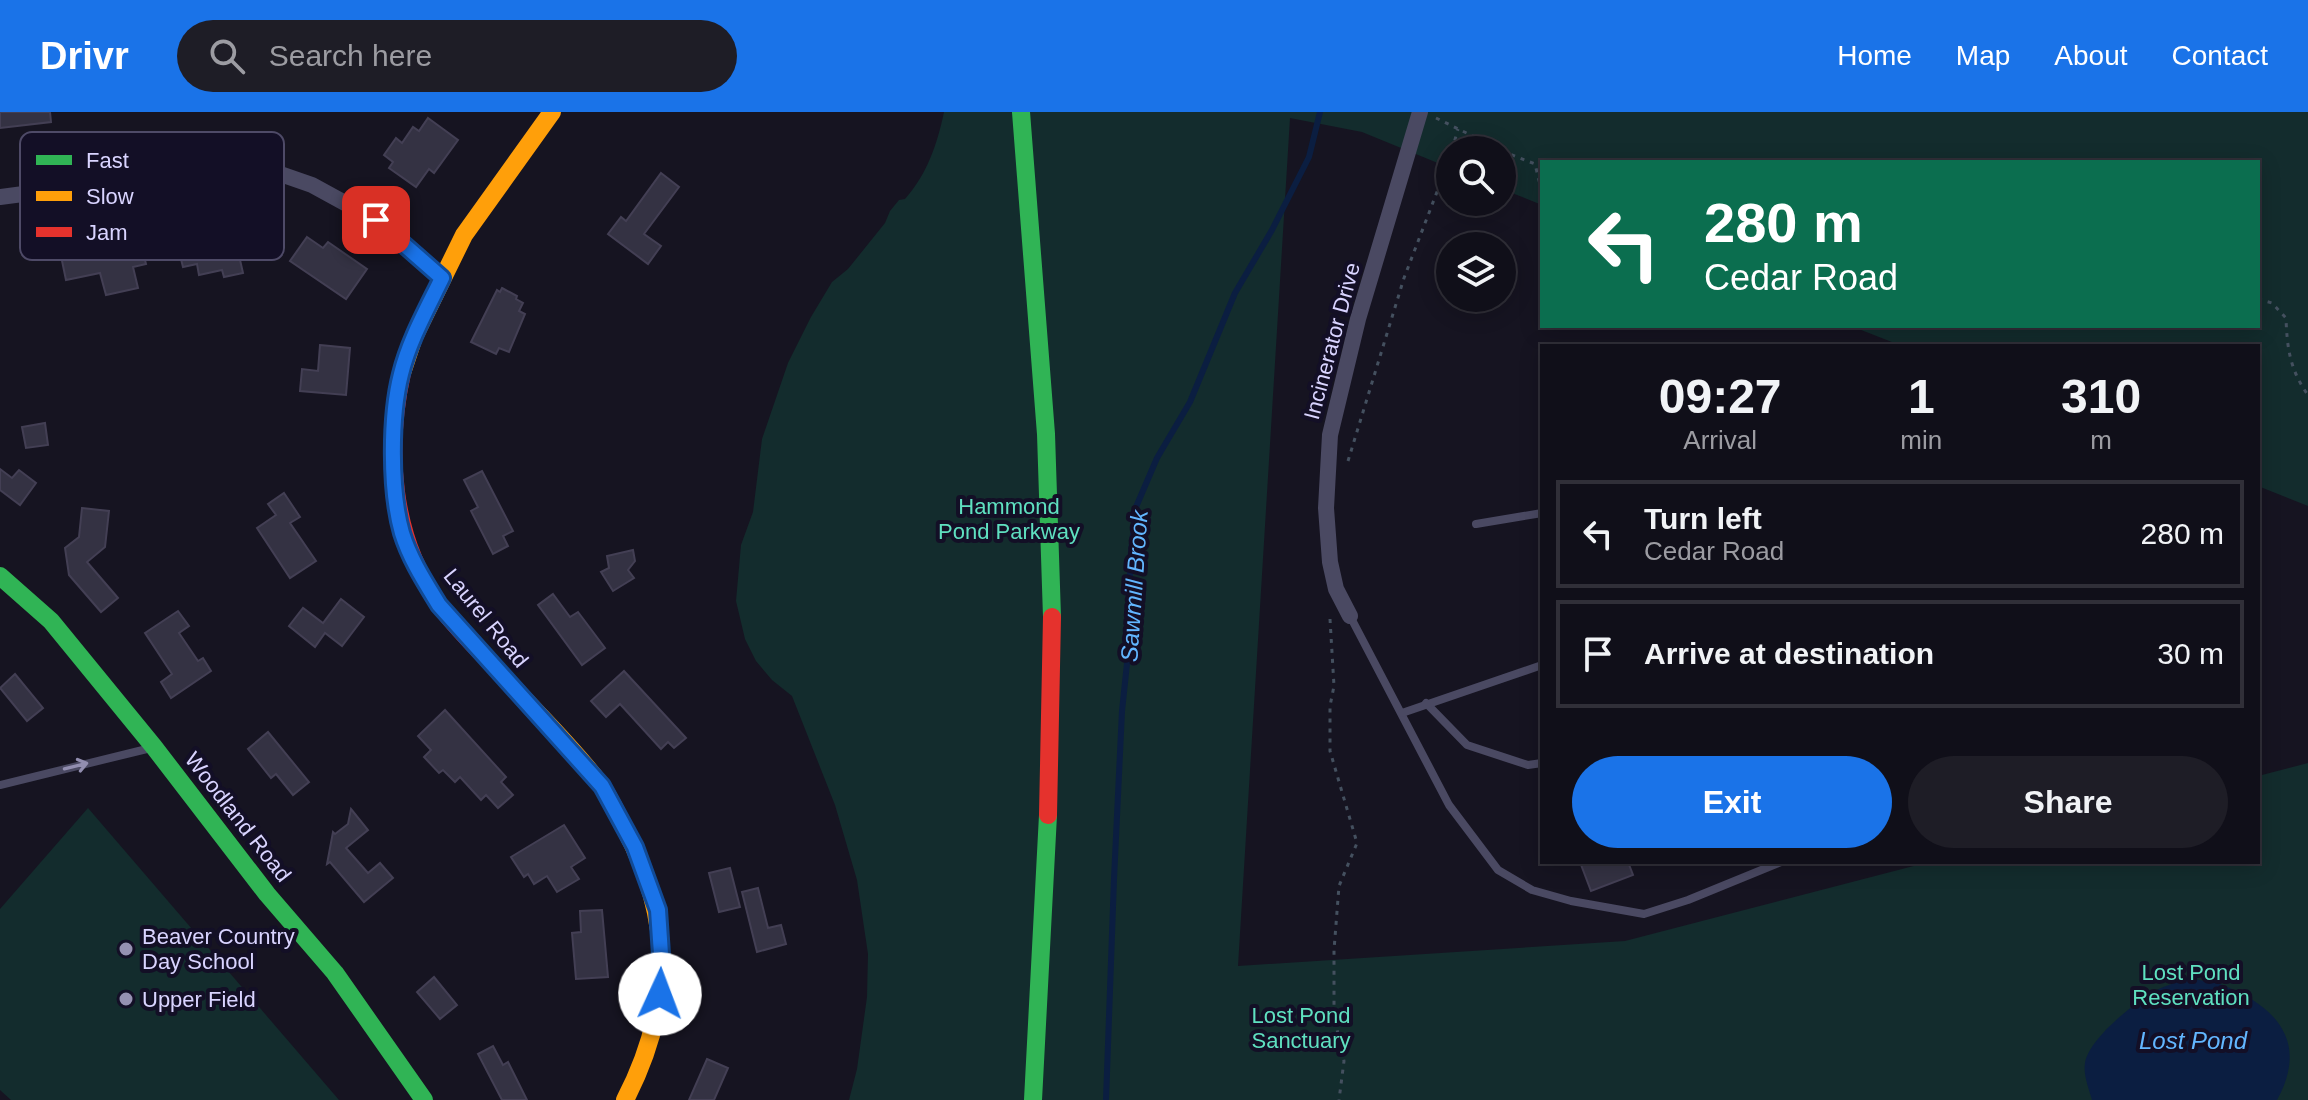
<!DOCTYPE html>
<style>
body{margin:0;font-family:Arial,sans-serif;background:#1e1d26;color:#f1f3f6;height:100vh;display:flex;flex-direction:column;font-size:30px;white-space:nowrap}
*{box-sizing:border-box;margin:0}
p{font-size:26px;color:#9c9ca2}
.icon{flex:none;width:44px;height:44px;fill:none;stroke:currentColor;stroke-width:2;stroke-linecap:round;stroke-linejoin:round}
.map{position:relative;flex:1;overflow:hidden}
.side{position:absolute;left:1540px;top:232px;width:720px;height:520px;display:flex;flex-direction:column;background:#100f19;border-radius:0px;box-shadow:0 4px 20px #0003,0 0 0 2px #302f38}
.side>*{flex:none}
.hud{position:absolute;left:1540px;top:48px;width:720px;height:168px;border-radius:0px;box-shadow:0 4px 20px #0003,0 0 0 2px #302f38;background:#0b6e4f;color:#fff;overflow:hidden}
.buttons{position:absolute;left:1436px;top:24px;display:grid;gap:16px}
.buttons a{display:grid;place-items:center;width:80px;height:80px;border-radius:50%;background:#100f19;box-shadow:0 4px 20px #0003,0 0 0 2px #302f38;font-size:40px}
.pin{position:absolute;display:grid;place-items:center;width:68px;height:68px;color:#fff;margin:-34px;border-radius:16px;box-shadow:0 4px 12px #0006}
.me{position:absolute;width:88px;margin:-44px;rotate:2deg;stroke-linejoin:round;filter:drop-shadow(0 0 6px #0008)}
.turn{display:flex;align-items:center;gap:28px;height:168px;padding:0 32px;font-size:36px}
.turn .icon{width:104px;height:104px;stroke-width:2.5}
.turn b{display:block;font-size:56px;line-height:68px}
.eta{display:flex;justify-content:space-evenly;align-items:center;height:136px;text-align:center}
.eta b{font-size:48px;font-weight:600;line-height:56px}
.cta{display:flex;gap:16px;margin-top:auto;padding:16px 32px}
.cta a{flex:1;height:92px;border-radius:48px;background:#1a73e8;color:#fff;font-size:32px;font-weight:600;line-height:92px;text-align:center}
.cta a+a{background:#1e1d26;color:#f1f3f6}
ul{padding:0;list-style:none}
li{display:flex;align-items:center;gap:24px;height:108px;margin:0 16px 12px;padding:0 16px;border:4px solid #302f38;border-radius:0px}
li div{flex:1}
li b{display:block;font-size:30px}
li em{font-style:normal}
header{display:flex;align-items:center;gap:48px;box-sizing:border-box;height:112px;padding:0 40px;background:#1a73e8;color:#fff}
header strong{font-size:38px}
nav{display:flex;gap:44px;margin-inline-start:auto;font-size:28px}
.search{width:560px;height:72px;background:#1e1d26;display:flex;align-items:center;gap:20px;box-sizing:border-box;padding:0 28px;border-radius:44px;color:#9c9ca2;font-size:30px}
.map>svg:first-child{display:block}
.green{fill:#132c2d}
.water{fill:#0b1e41}
.lines{fill:none;stroke-linecap:round;stroke-linejoin:round}
.stream{stroke:#0b1e41;stroke-width:6}
.building{fill:#343243;stroke:#433f54;stroke-width:2}
.path{stroke:#44505f;stroke-width:3;stroke-dasharray:4 6;stroke-linecap:butt}
.lane{stroke:#4a4962;stroke-width:8}
.street{stroke:#4a4962;stroke-width:16}
.fast{stroke:#30b455;stroke-width:18}
.slow{stroke:#ff9f0a;stroke-width:18}
.jam{stroke:#e5322d;stroke-width:18}
.oneway{stroke:#928eb0}
.route-casing{stroke:#114b97;stroke-width:20}
.route{stroke:#1a73e8;stroke-width:14}
.poi-dot{fill:#9591b1;stroke:#130f26;stroke-width:3}
.labels{text-anchor:middle;dominant-baseline:central;stroke-width:8;stroke-linejoin:round;paint-order:stroke}
.street-label{font-size:22px;fill:#d9d4ff;stroke:#130f26}
.park-label{font-size:22px;fill:#5fe0c0;stroke:#130f26}
.poi-label{font-size:22px;fill:#d9d4ff;stroke:#130f26;text-anchor:start}
.water-label{font-size:24px;font-style:italic;fill:#62b6ff;stroke:#130f26}
.key{fill:#130f26;stroke:#4e4a67;stroke-width:2}
.key-label{font-size:22px;fill:#d9d4ff}
</style>
<header>
<strong>Drivr</strong>
<div class="search"><svg class="icon" aria-label="search" viewBox="0 0 24 24"><circle cx="10" cy="10" r="6"/><path d="M15 15l6 6"/></svg>Search here</div>
<nav><a>Home</a><a>Map</a><a>About</a><a>Contact</a></nav>
</header>
<div class="map">
<svg width="2308" height="988" viewBox="0 0 2308 988">
<rect width="100%" height="100%" fill="#161421"/>
<!-- green -->
<g class="green">
<path d="M944,0H2308V394L2258,374V234H1902L1851,214H2258V50H1542V93L1502,77V38H1450V56L1362,20L1290,6L1238,854L1625,829L1929,750H2258V664L2308,651V988H849L857,957L867,885L868,842L857,768L835,693L792,584L772,568L756,549L745,527L736,489L741,433L753,400L762,327L788,251L811,205L832,170L848,157L885,111L890,99L899,88L905,87C927,62 937,33 944,0Z"/>
<path d="M88,696L339,988H11L0,978V797Z"/>
</g>
<!-- water -->
<path class="water" d="M2188,866C2200,869 2214,869 2225,874C2279,896 2308,932 2277,988H2092C2089,977 2083,963 2085,951C2089,927 2133,892 2153,880C2163,874 2176,871 2188,866Z"/>
<g class="lines">
<!-- stream -->
<path class="stream" d="M1106,988L1114,767L1122,599L1130,523V450L1136,395L1157,346L1190,290L1235,181L1272,118L1309,45L1320,0"/>
</g>
<!-- building -->
<g class="building">
<path d="M0,0H50L51,10L0,16Z"/>
<path d="M428,6L458,28L434,61L429,57L416,75L389,56L393,50L384,43L396,26L402,31L413,15L419,19Z"/>
<path d="M661,61L679,75L644,122L661,134L648,152L608,122L621,105L626,109Z"/>
<path d="M238,114V117L249,114L252,130L242,133L243,138L238,139L243,161L224,165L222,158L199,163L197,152L183,155L177,131Z"/>
<path d="M137,115L146,152L133,155L138,176L106,183L100,161L66,168L61,144L124,129L121,118Z"/>
<path d="M307,125L323,136L328,130L367,157L346,187L290,149Z"/>
<path d="M502,176L517,184L516,187L523,191L519,199L525,202L509,240L499,236L496,242L471,230L497,178L500,180Z"/>
<path d="M320,233L350,236L346,283L300,279L302,257L318,259Z"/>
<path d="M45,311L48,333L26,336L22,315Z"/>
<path d="M0,357L12,366L19,358L36,371L20,393L0,378Z"/>
<path d="M482,359L513,419L503,424L508,434L493,442L471,399L478,395L464,368Z"/>
<path d="M284,381L300,405L290,411L316,449L290,466L257,416L276,403L268,392Z"/>
<path d="M82,396L109,399L105,435L87,450L118,486L101,500L69,463L65,436L79,425Z"/>
<path d="M633,438L635,449L628,458L634,466L613,479L601,460L609,456L607,444Z"/>
<path d="M553,482L570,505L578,500L605,536L582,553L538,493Z"/>
<path d="M341,487L364,505L342,534L325,521L315,535L289,514L303,496L323,511Z"/>
<path d="M178,499L189,514L179,521L198,549L203,546L211,559L171,586L161,570L172,562L145,521Z"/>
<path d="M624,559L686,626L674,636L668,630L661,637L620,592L606,605L591,589Z"/>
<path d="M15,562L43,596L27,609L0,576Z"/>
<path d="M445,598L506,665L501,670L513,683L498,696L486,683L481,688L460,665L455,670L443,658L439,661L424,645L431,638L418,624Z"/>
<path d="M268,620L309,670L293,683L276,662L271,666L248,637Z"/>
<path d="M351,697L368,718L346,736L368,761L380,751L393,766L364,790L330,750L327,752L333,720L335,722L348,712Z"/>
<path d="M564,713L585,746L571,755L579,767L557,780L547,764L534,772L528,762L524,765L511,745Z"/>
<path d="M1580,750H1628L1633,763L1591,779Z"/>
<path d="M730,756L740,795L719,800L709,761Z"/>
<path d="M758,776L768,816L781,813L786,832L757,840L742,780Z"/>
<path d="M602,798L608,865L576,867L572,821L581,820L580,799Z"/>
<path d="M434,865L457,893L440,907L417,880Z"/>
<path d="M493,934L503,953L508,950L527,988H502L478,942Z"/>
<path d="M707,947L728,956L714,988H689Z"/>
</g>
<g class="lines">
<!-- path -->
<g class="path">
<path d="M1436,6L1501,38"/>
<path d="M1452,38L1458,17"/>
<path d="M1502,39L1535,52L1542,81"/>
<path d="M2258,187L2272,191L2286,206C2287,236 2290,258 2308,283"/>
<path d="M1348,349L1404,166L1450,46"/>
<path d="M1330,507L1334,574L1330,594V639L1357,731L1339,774L1334,838V904L1344,949L1339,988"/>
</g>
<!-- lane -->
<g class="lane">
<path d="M1476,412L1542,401"/>
<path d="M1350,504L1449,693L1498,758L1532,778L1571,789L1644,802L1688,788L1781,750"/>
<path d="M1426,591L1467,633L1528,653L1542,651"/>
<path d="M1402,601L1542,553"/>
<path d="M0,673L151,636"/>
</g>
<!-- street -->
<g class="street">
<path d="M0,85L91,73L162,58L225,55L266,57L312,73L376,108L442,166"/>
<path d="M1350,504L1336,477L1330,450L1326,396L1330,323L1358,207L1420,0"/>
</g>
<!-- fast -->
<g class="fast">
<path d="M1021,0L1046,322L1052,505"/>
<path d="M0,464L51,509L154,635L267,782L335,861L424,988"/>
<path d="M1033,988L1048,703"/>
</g>
<!-- slow -->
<g class="slow">
<path d="M402,261L414,225L464,123L552,0"/>
<path d="M503,564C535,600 572,634 601,673C610,685 617,702 624,715C674,808 673,895 625,988"/>
</g>
<!-- jam -->
<g class="jam">
<path d="M402,261C385,338 391,425 438,491C456,517 482,540 503,564"/>
<path d="M1048,703L1052,505"/>
</g>
</g>
<!-- one-way arrows -->
<defs><path id="oneway-shaft" d="M-6 0H5M1.5-3L5.5 0L1.5 3" fill="none" stroke-width="1.6" stroke-linecap="round" stroke-linejoin="round" transform="scale(2)"/></defs>
<use class="oneway" href="#oneway-shaft" transform="translate(76 654) rotate(-14)"/>
<g class="lines">
<!-- route casing -->
<g class="route-casing">
<path id="route" d="M376,108L442,166C427,197 409,229 401,262C390,305 390,379 402,421C410,447 425,470 439,493L602,674L635,735L658,798L662,857L660,882"/>
</g>
<!-- route -->
<use href="#route" class="route"/>
</g>
<!-- markers -->
<g class="poi-dot">
<circle cx="126" cy="837" r="8"/>
<circle cx="126" cy="887" r="8"/>
</g>
<g class="labels">
<!-- street labels -->
<g class="street-label">
<text transform="translate(1332 229) rotate(-75)">Incinerator Drive</text>
<text transform="translate(486 506) rotate(51)">Laurel Road</text>
<text transform="translate(238 705) rotate(52)">Woodland Road</text>
</g>
<!-- park labels -->
<g class="park-label">
<text x="1009" y="394">Hammond<tspan x="1009" dy="25">Pond Parkway</tspan></text>
<text x="2191" y="860">Lost Pond<tspan x="2191" dy="25">Reservation</tspan></text>
<text x="1301" y="903">Lost Pond<tspan x="1301" dy="25">Sanctuary</tspan></text>
</g>
<!-- poi labels -->
<g class="poi-label">
<text x="142" y="824">Beaver Country<tspan x="142" dy="25">Day School</tspan></text>
<text x="142" y="887">Upper Field</text>
</g>
<!-- water labels -->
<g class="water-label">
<text transform="translate(1134 474) rotate(-86)">Sawmill Brook</text>
<text x="2193" y="928">Lost Pond</text>
</g>
</g>
<!-- legend -->
<rect x="20" y="20" width="264" height="128" rx="12" class="key"/>
<rect x="36" y="43" width="36" height="10" fill="#30b455"/>
<rect x="36" y="79" width="36" height="10" fill="#ff9f0a"/>
<rect x="36" y="115" width="36" height="10" fill="#e5322d"/>
<g class="key-label">
<text x="86" y="56">Fast</text>
<text x="86" y="92">Slow</text>
<text x="86" y="128">Jam</text>
</g>
</svg>
<div class="buttons">
<a><svg class="icon" aria-label="search" viewBox="0 0 24 24"><circle cx="10" cy="10" r="6"/><path d="M15 15l6 6"/></svg></a>
<a><svg class="icon" aria-label="layers" viewBox="0 0 24 24"><path d="M12 4l9 5-9 5-9-5zM3 14l9 5 9-5"/></svg></a>
</div>
<div class="pin" style="left:376px;top:108px;background:#d93025"><svg class="icon" aria-label="arrive" viewBox="0 0 24 24"><path d="M6 21V4h12l-3 4 3 4H6"/></svg></div>
<svg class="me" style="left:660px;top:882px" viewBox="-20 -20 40 40"><circle r="19" fill="#fff"/><path d="M0-13L10 11 0 6-10 11z" fill="#1a73e8"/></svg>
<div class="hud">
<div class="turn"><svg class="icon" aria-label="left" viewBox="0 0 24 24"><path d="M17 20v-9H6M10 6l-5 5 5 5"/></svg><div><b>280 m</b>Cedar Road</div></div>
</div>
<section class="side">
<div class="eta">
<div><b>09:27</b><p>Arrival</p></div>
<div><b>1</b><p>min</p></div>
<div><b>310</b><p>m</p></div>
</div>
<ul>
<li><svg class="icon" aria-label="left" viewBox="0 0 24 24"><path d="M17 20v-9H6M10 6l-5 5 5 5"/></svg><div><b>Turn left</b><p>Cedar Road</p></div><em>280 m</em></li>
<li><svg class="icon" aria-label="arrive" viewBox="0 0 24 24"><path d="M6 21V4h12l-3 4 3 4H6"/></svg><div><b>Arrive at destination</b></div><em>30 m</em></li>
</ul>
<div class="cta"><a>Exit</a><a>Share</a></div>
</section>
</div>
